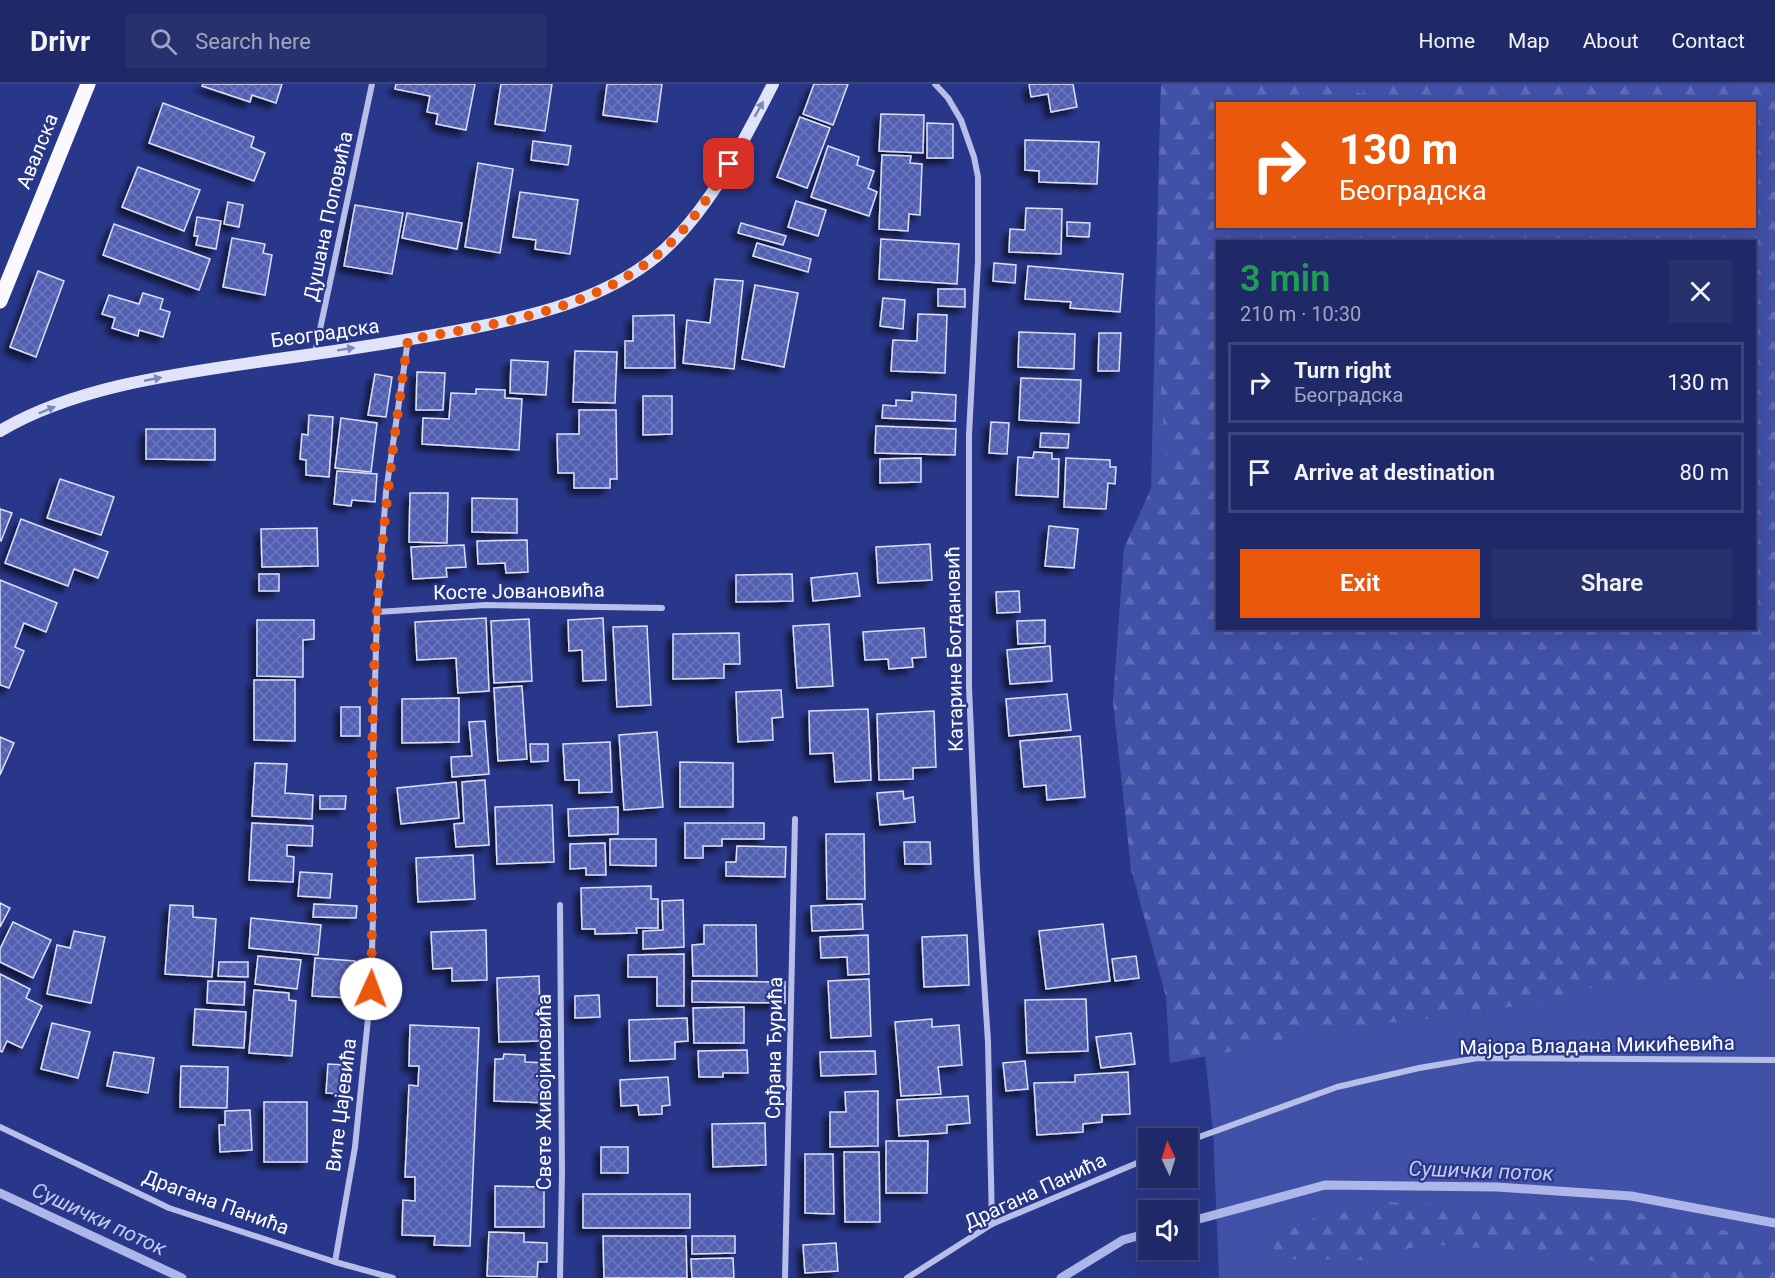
<!DOCTYPE html>
<meta charset="utf-8">
<style>
body{margin:0;font-family:Roboto,sans-serif;background:#27316e;color:#f1f3f6;height:100vh;display:flex;flex-direction:column;font-size:22px;white-space:nowrap}
*{box-sizing:border-box;margin:0}
p{font-size:20px;color:#a1a6c0}
.icon{flex:none;width:33px;height:33px;fill:none;stroke:currentColor;stroke-width:2;stroke-linecap:round;stroke-linejoin:round}
.map{position:relative;flex:1;overflow:hidden}
.details{position:absolute;left:1216px;top:156px;width:540px;height:390px;display:flex;flex-direction:column;background:#1f2968;border-radius:0px;box-shadow:0 6px 24px #0002,0 0 0 2px #3c457c}
.details>*{flex:none}
.top-card{position:absolute;left:1216px;top:18px;width:540px;height:126px;border-radius:0px;box-shadow:0 6px 24px #0002,0 0 0 2px #3c457c;background:#ea580c;color:#fff;overflow:hidden}
.needle{width:39px;rotate:356deg}
.fabs{position:absolute;left:1138px;top:1044px;display:grid;gap:12px}
.fabs a{display:grid;place-items:center;width:60px;height:60px;border-radius:0px;background:#1f2968;box-shadow:0 6px 24px #0002,0 0 0 2px #3c457c;font-size:30px}
.pin{position:absolute;display:grid;place-items:center;width:51px;height:51px;color:#fff;margin:-26px;border-radius:12px;box-shadow:0 3px 9px #0006}
.me{position:absolute;width:66px;margin:-33px;rotate:2deg;stroke-linejoin:round;filter:drop-shadow(0 0 4px #0008)}
.turn{display:flex;align-items:center;gap:21px;height:126px;padding:0 24px;font-size:27px}
.turn .icon{width:78px;height:78px;stroke-width:2.5}
.turn b{display:block;font-size:42px;line-height:51px}
.round{display:grid;place-items:center;flex:none;width:63px;height:63px;border-radius:0px;background:#27316e}
.headline{display:flex;align-items:center;justify-content:space-between;height:102px;padding:0 24px}
h1{font-size:36px;font-weight:600;line-height:45px;color:#1e9e55}
.cta{display:flex;gap:12px;margin-top:auto;padding:12px 24px}
.cta a{flex:1;height:69px;border-radius:0px;background:#ea580c;color:#fff;font-size:24px;font-weight:600;line-height:69px;text-align:center}
.cta a+a{background:#27316e;color:#f1f3f6}
ul{padding:0;list-style:none}
li{display:flex;align-items:center;gap:18px;height:81px;margin:0 12px 9px;padding:0 12px;border:3px solid #3c457c;border-radius:0px}
li div{flex:1}
li b{display:block;font-size:22px}
li em{font-style:normal}
header{display:flex;align-items:center;gap:36px;box-sizing:border-box;height:84px;padding:0 30px;background:#1f2968;border-bottom:2px solid #3c457c}
header strong{font-size:28px}
nav{display:flex;gap:33px;margin-inline-start:auto;font-size:21px}
.search{width:420px;height:54px;background:#27316e;display:flex;align-items:center;gap:15px;box-sizing:border-box;padding:0 21px;border-radius:0px;color:#a1a6c0;font-size:22px}
.map>svg:first-child{display:block}
.grass{fill:#4151a8;fill-rule:evenodd}
.forest{fill:url(#forest-firs);fill-rule:evenodd}
.lines{fill:none;stroke-linecap:round;stroke-linejoin:round}
.stream{stroke:#acb6e9;stroke-width:9}
.building{fill:url(#building-cross-hatch);stroke:#dbdff7;stroke-width:1.5;filter:url(#shadow)}
.street{stroke:#b7bfe9;stroke-width:6}
.secondary{stroke:#e1e4f8;stroke-width:12}
.primary{stroke:#fafafe;stroke-width:15}
.oneway{fill:#7c85bc}
.route{stroke:#ea580c;stroke-width:10;stroke-dasharray:0 18}
.labels{text-anchor:middle;dominant-baseline:central;stroke-width:4.5;stroke-linejoin:round;paint-order:stroke}
.street-label{font-size:20px;fill:#fff;stroke:#29378a}
.water-label{font-size:21px;font-style:italic;fill:#c3caf0;stroke:#29378a}
</style>
<header>
<strong>Drivr</strong>
<div class="search"><svg class="icon" aria-label="search" viewBox="0 0 24 24"><circle cx="10" cy="10" r="6"/><path d="M15 15l6 6"/></svg>Search here</div>
<nav><a>Home</a><a>Map</a><a>About</a><a>Contact</a></nav>
</header>
<div class="map">
<svg width="1775" height="1194" viewBox="0 0 1775 1194">
<defs>
<pattern id="forest-firs" width="22" height="20" patternUnits="userSpaceOnUse" patternTransform="scale(1.5)"><rect width="22" height="20" fill="#4151a8"/><path d="M5 1l3.5 6h-7zM16 11l3.5 6h-7z" fill="#5e6bb5"/></pattern>
<pattern id="building-cross-hatch" width="8" height="8" patternUnits="userSpaceOnUse" patternTransform="scale(1.5)"><rect width="8" height="8" fill="#5260b1"/><path d="M0 0l8 8M0 8l8-8" fill="none" stroke="#6c78bd"/></pattern>
<filter id="shadow"><feDropShadow dx="-5.5" dy="5.5" stdDeviation="3" flood-color="#0009"/></filter>
</defs>
<rect width="100%" height="100%" fill="#29378a"/>
<!-- grass -->
<path class="grass" d="M1161,0H1775V1194H1219L1213,1047L1150,444ZM1218,20H1755V142H1218ZM1218,158H1755V544H1218Z"/>
<!-- forest -->
<g class="forest">
<path d="M1161,0H1328L1363,10L1362,0H1775V895L1618,896L1539,919L1418,936L1308,946L1267,961L1170,979L1166,913L1131,785L1113,617L1124,464L1166,372L1155,229ZM1218,20H1755V142H1218ZM1218,158H1755V544H1218Z"/>
<path d="M1388,1118L1529,1127L1635,1128L1775,1157V1194H1674L1653,1187L1549,1169L1426,1160L1363,1176L1282,1175L1269,1157L1311,1135Z"/>
</g>
<g class="lines">
<!-- stream -->
<g class="stream">
<path d="M0,1109L182,1194"/>
<path d="M1188,1138L1325,1101L1497,1103L1631,1112L1775,1139"/>
<path d="M1061,1194L1123,1156L1149,1149"/>
</g>
</g>
<!-- building -->
<g class="building">
<path d="M203,0H282L276,19L252,11L250,18L202,2Z"/>
<path d="M396,0H475L466,46L436,40L438,30L427,28L430,12L395,5Z"/>
<path d="M501,0H552L545,47L495,40Z"/>
<path d="M607,0H662L657,38L603,31Z"/>
<path d="M814,0H848L833,41L803,30Z"/>
<path d="M1029,0H1073L1077,23L1051,28L1048,10L1031,13Z"/>
<path d="M163,19L254,53L251,63L265,69L254,97L149,59Z"/>
<path d="M881,30L924,31L923,69L879,67Z"/>
<path d="M800,33L830,44L807,104L777,93Z"/>
<path d="M927,39L953,40V74H927Z"/>
<path d="M1025,56L1099,58L1097,100L1039,98V87L1025,86Z"/>
<path d="M533,57L571,62L568,81L531,76Z"/>
<path d="M828,62L859,73L857,81L874,87L868,104L877,108L869,132L811,113Z"/>
<path d="M882,71L911,72L910,79L922,80L920,131L909,130L908,147L879,145Z"/>
<path d="M478,79L513,85L500,169L465,163Z"/>
<path d="M138,83L200,106L184,147L122,123Z"/>
<path d="M520,108L578,116L570,170L535,165L536,156L513,153Z"/>
<path d="M796,117L826,126L818,152L788,143Z"/>
<path d="M228,118L243,121L239,143L224,140Z"/>
<path d="M355,121L403,129L392,190L344,182Z"/>
<path d="M1026,124L1062,125L1061,170L1009,168L1010,145L1025,146Z"/>
<path d="M407,129L462,139L457,165L402,154Z"/>
<path d="M197,133L221,137L216,165L196,161L198,152H194Z"/>
<path d="M1067,138L1090,139L1089,153L1067,152Z"/>
<path d="M741,139L786,152L783,161L738,149Z"/>
<path d="M114,140L210,175L199,206L103,171Z"/>
<path d="M232,154L265,160L263,169L272,171L265,211L223,203Z"/>
<path d="M881,155L959,160L957,200L879,195Z"/>
<path d="M757,159L811,175L808,188L753,172Z"/>
<path d="M994,179L1016,181L1015,199L993,197Z"/>
<path d="M1028,182L1123,190L1120,228L1070,224L1071,218L1025,215Z"/>
<path d="M38,187L64,197L36,273L10,263Z"/>
<path d="M715,195L743,197L734,285L683,279L687,236L710,239Z"/>
<path d="M755,201L798,209L784,283L742,275Z"/>
<path d="M938,205H965V223L938,222Z"/>
<path d="M143,209L163,215L160,225L170,228L163,253L139,246L138,252L112,244L115,234L102,230L109,211L139,220Z"/>
<path d="M883,214L905,216L903,245L880,242Z"/>
<path d="M918,230L947,231L945,289L891,287L893,256L917,257Z"/>
<path d="M674,231L675,284H625V257H633V232Z"/>
<path d="M1019,248L1075,250L1074,285L1018,283Z"/>
<path d="M1099,249H1121L1119,287H1098Z"/>
<path d="M575,267L617,268L615,319L573,318Z"/>
<path d="M511,276L548,278L546,311L510,309Z"/>
<path d="M417,288L445,289L443,326H416Z"/>
<path d="M375,290L392,293L386,333L368,331Z"/>
<path d="M1021,294L1081,296L1079,339L1019,336Z"/>
<path d="M476,305L505,306V314L522,315L519,366L422,360L423,334L449,335L451,309L476,310Z"/>
<path d="M912,308L956,311L955,337L882,334L883,321L896,322V316L912,317Z"/>
<path d="M643,312H672V350L643,351Z"/>
<path d="M579,326H616L617,395H610V404H574V389H558L557,350H579Z"/>
<path d="M309,331L333,333L329,393L306,391V376L300,375L302,350L308,351Z"/>
<path d="M341,334L377,339L371,388L335,384Z"/>
<path d="M991,338L1009,339L1007,370L989,369Z"/>
<path d="M876,342L956,345L955,371L875,369Z"/>
<path d="M146,345H215V376L146,375Z"/>
<path d="M1041,349L1069,350L1068,364L1040,363Z"/>
<path d="M1034,368L1052,369V375H1059L1058,413L1016,411L1018,373L1033,374Z"/>
<path d="M921,374V398L880,399V375Z"/>
<path d="M1066,374L1110,376V383H1116L1115,400L1108,399L1106,425L1064,423Z"/>
<path d="M337,387L377,390L375,418L352,416L351,422L334,420Z"/>
<path d="M60,395L114,413L101,451L47,434Z"/>
<path d="M410,409H448L447,459L409,458Z"/>
<path d="M472,414L517,415V449L472,448Z"/>
<path d="M0,425L12,429L1,457L0,456Z"/>
<path d="M21,435L108,468L98,494L74,485L68,502L5,479Z"/>
<path d="M1049,442L1078,445L1074,484L1045,482Z"/>
<path d="M317,444L318,482L262,483L261,445Z"/>
<path d="M527,456L528,488L506,489L505,479L478,480L477,457Z"/>
<path d="M930,460L932,496L878,499L876,463Z"/>
<path d="M464,461L466,483L446,484L447,493L413,495L411,463Z"/>
<path d="M857,489L860,512L813,517L811,494Z"/>
<rect x="259" y="490" width="20" height="17"/>
<path d="M792,490L793,517L736,518V491Z"/>
<path d="M0,496L57,519L46,548L24,539L15,563L24,567L9,604L0,601Z"/>
<path d="M1019,507L1020,528L997,529L996,508Z"/>
<path d="M486,534L489,607L458,609L456,574L417,576L415,538Z"/>
<path d="M603,534L606,596L583,597L582,566L569,567L568,536Z"/>
<path d="M529,535L532,597L494,599L491,537Z"/>
<path d="M257,536H314V555L303,556V593L257,592Z"/>
<path d="M1045,536V559L1018,560L1017,537Z"/>
<path d="M829,540L833,602L797,604L793,542Z"/>
<path d="M647,542L651,621L617,623L613,543Z"/>
<path d="M924,544L926,573L912,574L913,583L889,585L888,575L865,576L863,548Z"/>
<path d="M739,549L740,580H724V594L673,595V550Z"/>
<path d="M1050,562L1052,597L1010,600L1007,566Z"/>
<path d="M254,596H295V657L254,656Z"/>
<path d="M522,602L527,675L498,677L494,604Z"/>
<path d="M781,606L783,633L772,634L773,656L738,658L736,608Z"/>
<path d="M1067,610L1071,646L1009,652L1006,615Z"/>
<path d="M459,614V658L402,659V615Z"/>
<rect x="341" y="623" width="19" height="29"/>
<path d="M868,625L871,696L835,698L833,669L810,670L809,627Z"/>
<path d="M934,627L936,683L913,684V695L879,696L877,630Z"/>
<path d="M485,637L489,690L452,693L451,673L472,672L469,638Z"/>
<path d="M657,648L663,723L624,726L619,651Z"/>
<path d="M1080,652L1085,713L1047,716L1046,701L1024,703L1020,657Z"/>
<path d="M0,653L14,659L0,691Z"/>
<path d="M610,658L612,708L579,709V696H565L563,660Z"/>
<path d="M530,660H548V677L531,678Z"/>
<path d="M680,678L733,679V723H680Z"/>
<path d="M255,679L287,680L285,709L313,711L312,735L252,732Z"/>
<path d="M485,696L489,761L456,763L454,740L464,739L462,698Z"/>
<path d="M456,698L459,734L401,740L397,704Z"/>
<path d="M903,707L904,715L913,713L915,738L880,741L877,709Z"/>
<path d="M320,712H346L345,725H320Z"/>
<path d="M552,721L554,778L497,780L495,723Z"/>
<path d="M618,723V750L569,752L568,725Z"/>
<path d="M252,739L313,742L312,762L287,761V772L294,773L293,798L249,796Z"/>
<path d="M685,739H764V755H722V762H703V774H685Z"/>
<path d="M826,750H864L865,815H827Z"/>
<path d="M610,755H656V782L610,781Z"/>
<path d="M904,758H930L931,780H905Z"/>
<path d="M605,759L606,791H586V784L570,785V760Z"/>
<path d="M737,762L786,763L785,793L726,792V778H736Z"/>
<path d="M473,771L475,815L418,818L416,774Z"/>
<path d="M300,788L332,790L330,814L298,812Z"/>
<path d="M651,802V815H658V844H636L637,849L595,850V845H582L581,804Z"/>
<path d="M683,816L684,863L643,865V847L663,846L662,817Z"/>
<path d="M0,819L10,824L0,843Z"/>
<path d="M314,820L357,822L356,834L313,833Z"/>
<path d="M862,820L863,845L812,847L811,822Z"/>
<path d="M170,821L193,822V833L216,835L212,893L165,890Z"/>
<path d="M251,834L321,841L318,871L249,864Z"/>
<path d="M13,838L51,856L33,894L0,878V865Z"/>
<path d="M1103,840L1110,897L1046,905L1039,847Z"/>
<path d="M704,841H756L757,892H693L692,861L704,860Z"/>
<path d="M486,846L487,896L452,897V884L433,885L431,848Z"/>
<path d="M74,847L105,853L91,919L47,910L57,861L70,864Z"/>
<path d="M868,851L869,890L848,891L847,873L821,874L820,853Z"/>
<path d="M967,851L969,901L924,903L922,853Z"/>
<path d="M684,870V922H657V893H628V871Z"/>
<path d="M258,872L301,876L297,905L255,900Z"/>
<path d="M1136,872L1139,894L1115,897L1112,875Z"/>
<path d="M315,874L355,877L352,914L312,912Z"/>
<path d="M219,878H248V893L218,892Z"/>
<path d="M0,890L30,905L26,914L42,922L22,964L7,957L2,968L0,967Z"/>
<path d="M539,892L541,957L499,958L497,894Z"/>
<path d="M869,895L871,952L831,954L828,897Z"/>
<path d="M208,897L245,898L244,921L207,919Z"/>
<path d="M692,897L785,898V919L692,918Z"/>
<path d="M254,906L289,909V916L296,917L292,972L249,969Z"/>
<path d="M599,911L600,933L575,934V912Z"/>
<path d="M1086,915L1088,967L1027,969L1025,916Z"/>
<path d="M744,923V959H694L693,924Z"/>
<path d="M195,925L246,928L244,964L193,961Z"/>
<path d="M687,934L688,957L675,958V975L630,977L629,936Z"/>
<path d="M932,935V943L959,941L962,981L938,983L941,1010L901,1012L895,938Z"/>
<path d="M52,939L90,948L78,994L41,985Z"/>
<path d="M410,941L479,944L470,1162L434,1161L435,1152L402,1151L403,1116L415,1117V1093H405L409,1001L418,1002L419,982H409Z"/>
<path d="M1131,949L1135,980L1101,984L1096,953Z"/>
<path d="M747,966L748,989H723V993H699L698,967Z"/>
<path d="M875,967L876,990L821,992L820,968Z"/>
<path d="M114,968L154,974L148,1009L107,1002Z"/>
<path d="M504,970L525,971V978L549,979L548,1019L494,1017L495,975H503Z"/>
<path d="M1025,977L1028,1005L1006,1007L1003,979Z"/>
<path d="M328,980L346,981L344,1010L326,1009Z"/>
<path d="M181,982L228,983L227,1024L180,1023Z"/>
<path d="M1128,988L1130,1030L1102,1031V1038L1083,1040V1048L1037,1051L1034,999L1075,998V991Z"/>
<path d="M668,993L670,1021L662,1022V1030L639,1031L638,1021L621,1022L620,996Z"/>
<path d="M878,1007V1062L830,1063V1028H846L845,1008Z"/>
<path d="M968,1012L970,1039L947,1041V1049L899,1052L897,1016Z"/>
<rect x="264" y="1018" width="43" height="60"/>
<path d="M250,1026L252,1066L220,1068L219,1041H225V1027Z"/>
<path d="M765,1039L766,1081L713,1083L712,1040Z"/>
<path d="M886,1057H928L927,1109H886Z"/>
<rect x="601" y="1063" width="27" height="26"/>
<path d="M844,1068H879L880,1138H845Z"/>
<path d="M805,1070H833L834,1130L805,1129Z"/>
<path d="M495,1102L544,1103V1143H495Z"/>
<rect x="583" y="1110" width="107" height="34"/>
<path d="M489,1148L524,1149V1158L547,1159V1178H538L537,1193L487,1192Z"/>
<path d="M603,1152H686L687,1194H604Z"/>
<path d="M692,1152H735V1169L692,1170Z"/>
<path d="M836,1159L838,1187L805,1189L803,1161Z"/>
<path d="M733,1174L734,1194H692L691,1175Z"/>
</g>
<g class="lines">
<!-- street -->
<g class="street">
<path d="M935,0L948,14L961,36L974,73L978,93V177L969,351V603L977,787L988,958L992,1140"/>
<path d="M315,269L372,0"/>
<path d="M377,528L486,521L662,524"/>
<path d="M560,821L562,1089L560,1194"/>
<path d="M0,1043L169,1124L335,1178L393,1194"/>
<path d="M1188,1057L1337,1003L1419,984L1478,974L1775,976"/>
<path d="M335,1178L355,1063L371,905L373,831V669L377,528L386,408L408,256"/>
<path d="M785,1194L795,735"/>
<path d="M907,1194L992,1140L1149,1074"/>
</g>
<!-- secondary -->
<path class="secondary" d="M0,347C77,301 183,289 271,276C338,267 405,257 472,244C537,231 604,215 657,172C709,128 742,60 773,0"/>
<!-- primary -->
<path class="primary" d="M0,217L88,0"/>
</g>
<!-- one-way arrows -->
<defs><path id="oneway-solid" d="M-6-.8H1V-3.2L6.5 0L1 3.2V.8H-6Z" transform="scale(1.5)"/></defs>
<g class="oneway">
<use href="#oneway-solid" transform="translate(759 25) rotate(-61)"/>
<use href="#oneway-solid" transform="translate(346 265) rotate(-9)"/>
<use href="#oneway-solid" transform="translate(153 295) rotate(-11)"/>
<use href="#oneway-solid" transform="translate(47 326) rotate(-23)"/>
</g>
<g class="lines">
<!-- route -->
<path class="route" d="M371,905C374,779 369,653 377,527C383,436 395,346 408,256C493,240 586,229 656,172C687,147 709,113 729,80"/>
</g>
<g class="labels">
<!-- street labels -->
<g class="street-label">
<text transform="translate(37 67) rotate(-68)">Авалска</text>
<text transform="translate(328 132) rotate(-78)">Душана Поповића</text>
<text transform="translate(325 249) rotate(-8)">Београдска</text>
<text transform="translate(519 507) rotate(-1)">Косте Јовановића</text>
<text transform="translate(954 565) rotate(-91)">Катарине Богдановић</text>
<text transform="translate(1597 961) rotate(-1)">Мајора Владана Микићевића</text>
<text transform="translate(774 964) rotate(-89)">Срђана Ђурића</text>
<text transform="translate(544 1008) rotate(-90)">Свете Живојиновића</text>
<text transform="translate(341 1021) rotate(-83)">Вите Џајевића</text>
<text transform="translate(1035 1107) rotate(-25)">Драгана Панића</text>
<text transform="translate(216 1118) rotate(20)">Драгана Панића</text>
</g>
<!-- water labels -->
<g class="water-label">
<text transform="translate(1481 1087) rotate(2)">Сушички поток</text>
<text transform="translate(99 1135) rotate(25)">Сушички поток</text>
</g>
</g>
</svg>
<div class="fabs">
<a><svg class="needle" viewBox="-14 -14 28 28"><path d="M0-13l5 13h-10z" fill="#e53935"/><path d="M0 13l5-13h-10z" fill="#a1a6c0"/></svg></a>
<a><svg class="icon" aria-label="sound" viewBox="0 0 24 24"><path d="M4 9h4l5-4v14l-5-4H4zM17 9q2 3 0 6"/></svg></a>
</div>
<div class="pin" style="left:729px;top:80px;background:#d93025"><svg class="icon" aria-label="arrive" viewBox="0 0 24 24"><path d="M6 21V4h12l-3 4 3 4H6"/></svg></div>
<svg class="me" style="left:371px;top:905px" viewBox="-20 -20 40 40"><circle r="19" fill="#fff"/><path d="M0-13L10 11 0 6-10 11z" fill="#ea580c"/></svg>
<div class="top-card">
<div class="turn"><svg class="icon" aria-label="right" viewBox="0 0 24 24"><path d="M7 20v-9h11M14 6l5 5-5 5"/></svg><div><b>130 m</b>Београдска</div></div>
</div>
<section class="details">
<div class="headline"><div><h1>3 min</h1><p>210 m · 10:30</p></div><a class="round"><svg class="icon" aria-label="close" viewBox="0 0 24 24"><path d="M6 6l12 12M18 6L6 18"/></svg></a></div>
<ul>
<li><svg class="icon" aria-label="right" viewBox="0 0 24 24"><path d="M7 20v-9h11M14 6l5 5-5 5"/></svg><div><b>Turn right</b><p>Београдска</p></div><em>130 m</em></li>
<li><svg class="icon" aria-label="arrive" viewBox="0 0 24 24"><path d="M6 21V4h12l-3 4 3 4H6"/></svg><div><b>Arrive at destination</b></div><em>80 m</em></li>
</ul>
<div class="cta"><a>Exit</a><a>Share</a></div>
</section>
</div>
